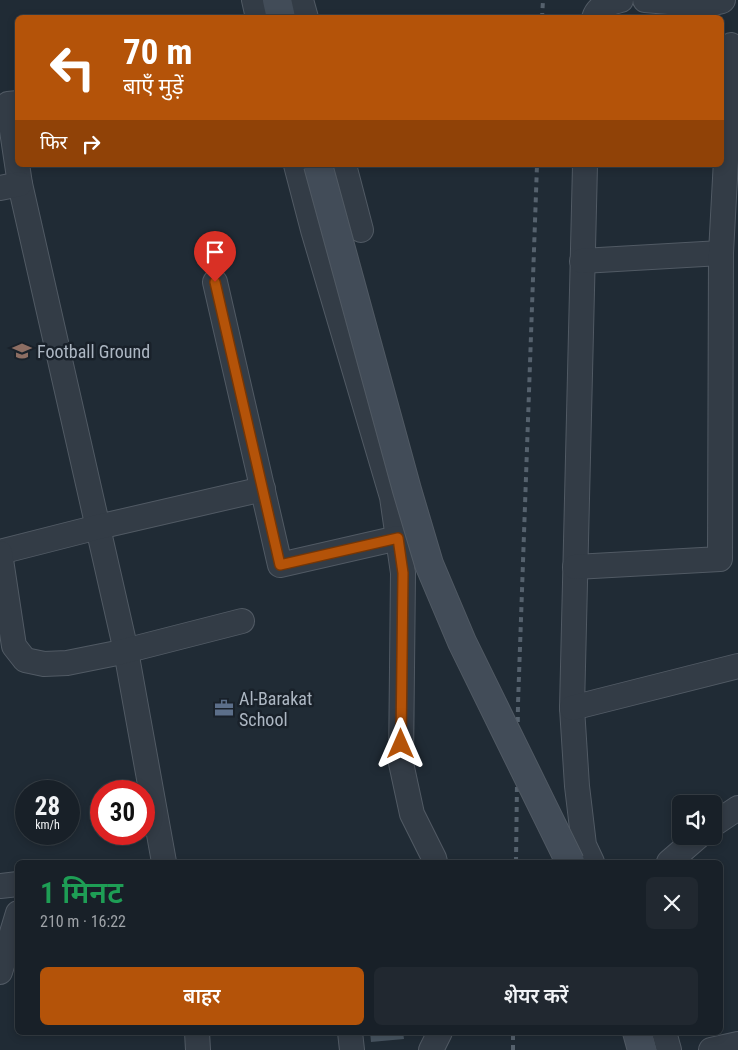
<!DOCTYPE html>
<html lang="hi">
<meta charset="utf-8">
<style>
body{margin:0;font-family:"Roboto Condensed","Noto Sans Devanagari",sans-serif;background:#212830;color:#f1f3f6;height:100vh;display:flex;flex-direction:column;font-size:19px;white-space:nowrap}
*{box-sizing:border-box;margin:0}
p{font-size:16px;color:#9fa3a8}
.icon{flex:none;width:28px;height:28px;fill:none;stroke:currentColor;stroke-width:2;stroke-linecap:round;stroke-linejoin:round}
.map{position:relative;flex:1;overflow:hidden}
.sheet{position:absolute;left:15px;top:860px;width:708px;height:175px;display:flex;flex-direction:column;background:#182028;border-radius:8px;box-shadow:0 2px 8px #0003,0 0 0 1px #363e45}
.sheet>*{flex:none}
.banner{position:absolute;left:15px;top:15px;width:709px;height:152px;border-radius:8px;box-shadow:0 2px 8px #0003,0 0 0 1px #363e45;background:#b45309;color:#fff;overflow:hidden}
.fabs{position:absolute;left:672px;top:795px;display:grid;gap:10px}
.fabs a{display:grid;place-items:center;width:50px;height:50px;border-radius:8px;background:#182028;box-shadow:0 2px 8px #0003,0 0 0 1px #363e45;font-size:25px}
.speed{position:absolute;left:15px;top:780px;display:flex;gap:10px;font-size:25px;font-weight:700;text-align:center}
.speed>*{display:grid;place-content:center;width:65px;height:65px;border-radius:50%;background:#182028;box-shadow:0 2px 8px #0003,0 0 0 1px #363e45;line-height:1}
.speed small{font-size:12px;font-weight:400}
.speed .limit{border:8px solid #d22;background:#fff;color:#111}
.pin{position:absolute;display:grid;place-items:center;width:42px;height:42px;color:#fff;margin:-51px -21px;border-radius:50% 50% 50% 0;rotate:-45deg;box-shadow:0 0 5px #0007}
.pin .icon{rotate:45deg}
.me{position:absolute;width:55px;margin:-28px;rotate:0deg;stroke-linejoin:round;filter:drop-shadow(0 0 4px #0008)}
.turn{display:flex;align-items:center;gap:18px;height:105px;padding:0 25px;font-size:22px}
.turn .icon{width:65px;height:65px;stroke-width:2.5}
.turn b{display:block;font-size:35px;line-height:42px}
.then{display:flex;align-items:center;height:48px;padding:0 25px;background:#0003;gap:10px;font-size:19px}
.round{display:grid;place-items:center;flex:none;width:52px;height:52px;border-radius:8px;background:#212830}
.overview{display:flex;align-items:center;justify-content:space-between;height:85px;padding:0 25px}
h1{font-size:30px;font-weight:600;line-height:38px;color:#1e9e55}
.primary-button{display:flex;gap:10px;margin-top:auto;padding:10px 25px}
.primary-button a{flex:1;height:58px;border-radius:8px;background:#b45309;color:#fff;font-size:20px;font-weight:600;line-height:58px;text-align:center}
.primary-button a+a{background:#212830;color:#f1f3f6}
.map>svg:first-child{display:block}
.building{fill:#485561}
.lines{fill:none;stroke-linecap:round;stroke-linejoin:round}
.minor-casing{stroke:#515a64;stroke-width:26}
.secondary-casing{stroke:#515a64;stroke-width:30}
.minor{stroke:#333c46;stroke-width:24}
.secondary{stroke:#424c58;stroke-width:28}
.rail{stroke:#55616d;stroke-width:4;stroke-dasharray:5 5;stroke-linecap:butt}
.secondary-bridge-casing{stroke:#515a64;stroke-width:30;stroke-linecap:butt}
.secondary-bridge{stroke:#424c58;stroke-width:28}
.route-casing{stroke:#753606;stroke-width:12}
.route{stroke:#b45309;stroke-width:9}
.labels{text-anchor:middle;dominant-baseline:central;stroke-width:5;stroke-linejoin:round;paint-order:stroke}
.poi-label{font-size:18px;fill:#adb7c3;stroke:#19212a;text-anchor:start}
</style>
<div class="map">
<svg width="738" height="1050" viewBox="0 0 738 1050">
<rect width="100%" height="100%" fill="#202b35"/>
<!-- building -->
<path class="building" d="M370,1032H403L404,1039L371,1042Z"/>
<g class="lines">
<!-- minor casing -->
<g class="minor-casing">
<g id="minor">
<path d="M254,0L258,18"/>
<path d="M301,0L306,18"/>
<path d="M645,0L705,5L722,1L723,0"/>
<path d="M594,18C598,5 610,3 621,0"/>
<path d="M18,103L8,104L20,184L126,651L164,862"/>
<path d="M296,165L313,230L392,497L403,573L401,763L412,814L434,858L435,862"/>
<path d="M344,165L361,230"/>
<path d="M585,165L572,708L577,786L584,845L592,862"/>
<path d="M0,188L20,184"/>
<path d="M582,261L721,253"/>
<path d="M215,282L280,565L398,538"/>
<path d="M0,552L98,527L263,489"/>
<path d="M0,553L14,646L25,660L44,664L67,663L117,653L242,621"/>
<path d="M575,567L720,559L721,253L729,104V64L731,45"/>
<path d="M572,708L738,666"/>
<path d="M714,824L738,808"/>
<path d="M669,862L699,836"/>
<path d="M0,886L18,884"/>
<path d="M0,972L18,913"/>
<path d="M197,1032L198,1050"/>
<path d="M350,1032L352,1050"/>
<path d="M664,1032L669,1050"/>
<path d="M431,1050L440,1032"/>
<path d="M711,1050L738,1044"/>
</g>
</g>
<!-- secondary casing -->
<g class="secondary-casing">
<g id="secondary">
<path d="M277,0L281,18"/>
<path d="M637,1032L642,1050"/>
</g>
</g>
<!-- minor -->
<use href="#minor" class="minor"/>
<!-- secondary -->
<use href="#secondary" class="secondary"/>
<!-- rail -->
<g class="rail">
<path d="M542,18L543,0"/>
<path d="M516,862L518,704L537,165"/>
<path d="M513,1050V1032"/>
</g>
<!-- secondary-bridge casing -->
<g class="secondary-bridge-casing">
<path id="secondary-bridge" d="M318,165L407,490L429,564L462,642L570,862"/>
</g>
<!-- secondary-bridge -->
<use href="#secondary-bridge" class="secondary-bridge"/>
</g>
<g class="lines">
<!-- route casing -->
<g class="route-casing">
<path id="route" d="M215,282L280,565L398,538L403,573L401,744"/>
</g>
<!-- route -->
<use href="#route" class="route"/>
</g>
<!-- icons -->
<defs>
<g id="university-bare" transform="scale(1.5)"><path d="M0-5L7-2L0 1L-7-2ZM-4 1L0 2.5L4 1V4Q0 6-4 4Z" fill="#8d6e63" stroke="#19212a" stroke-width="2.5" paint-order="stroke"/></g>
<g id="office-bare" transform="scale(1.5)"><path d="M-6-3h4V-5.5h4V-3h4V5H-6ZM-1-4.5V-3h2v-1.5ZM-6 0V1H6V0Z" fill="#5c6f8a" stroke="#19212a" stroke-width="2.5" paint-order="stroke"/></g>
</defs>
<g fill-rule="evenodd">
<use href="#university-bare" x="22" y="351"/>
<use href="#office-bare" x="224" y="708"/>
</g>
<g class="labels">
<!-- poi labels -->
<g class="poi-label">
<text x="37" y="351">Football Ground</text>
<text x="239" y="698">Al-Barakat<tspan x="239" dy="21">School</tspan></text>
</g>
</g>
</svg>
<div class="fabs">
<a><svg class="icon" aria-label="sound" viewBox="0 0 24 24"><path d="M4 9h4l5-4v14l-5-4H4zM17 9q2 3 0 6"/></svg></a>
</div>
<div class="speed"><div>28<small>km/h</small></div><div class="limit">30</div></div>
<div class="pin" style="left:215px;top:282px;background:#d93025"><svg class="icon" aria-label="arrive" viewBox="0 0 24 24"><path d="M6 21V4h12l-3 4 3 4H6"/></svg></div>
<svg class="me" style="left:401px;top:744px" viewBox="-20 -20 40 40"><path d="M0-17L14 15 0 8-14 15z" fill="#b45309" stroke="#fff" stroke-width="4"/></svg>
<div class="banner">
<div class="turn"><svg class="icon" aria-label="left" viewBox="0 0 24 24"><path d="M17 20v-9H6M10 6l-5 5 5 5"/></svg><div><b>70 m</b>बाएँ मुड़ें</div></div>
<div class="then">फिर<svg class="icon" aria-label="right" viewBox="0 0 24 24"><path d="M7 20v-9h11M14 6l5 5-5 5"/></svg></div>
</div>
<section class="sheet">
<div class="overview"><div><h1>1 मिनट</h1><p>210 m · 16:22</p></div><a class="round"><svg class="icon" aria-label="close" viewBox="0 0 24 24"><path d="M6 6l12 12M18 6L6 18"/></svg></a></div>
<div class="primary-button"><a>बाहर</a><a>शेयर करें</a></div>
</section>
</div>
